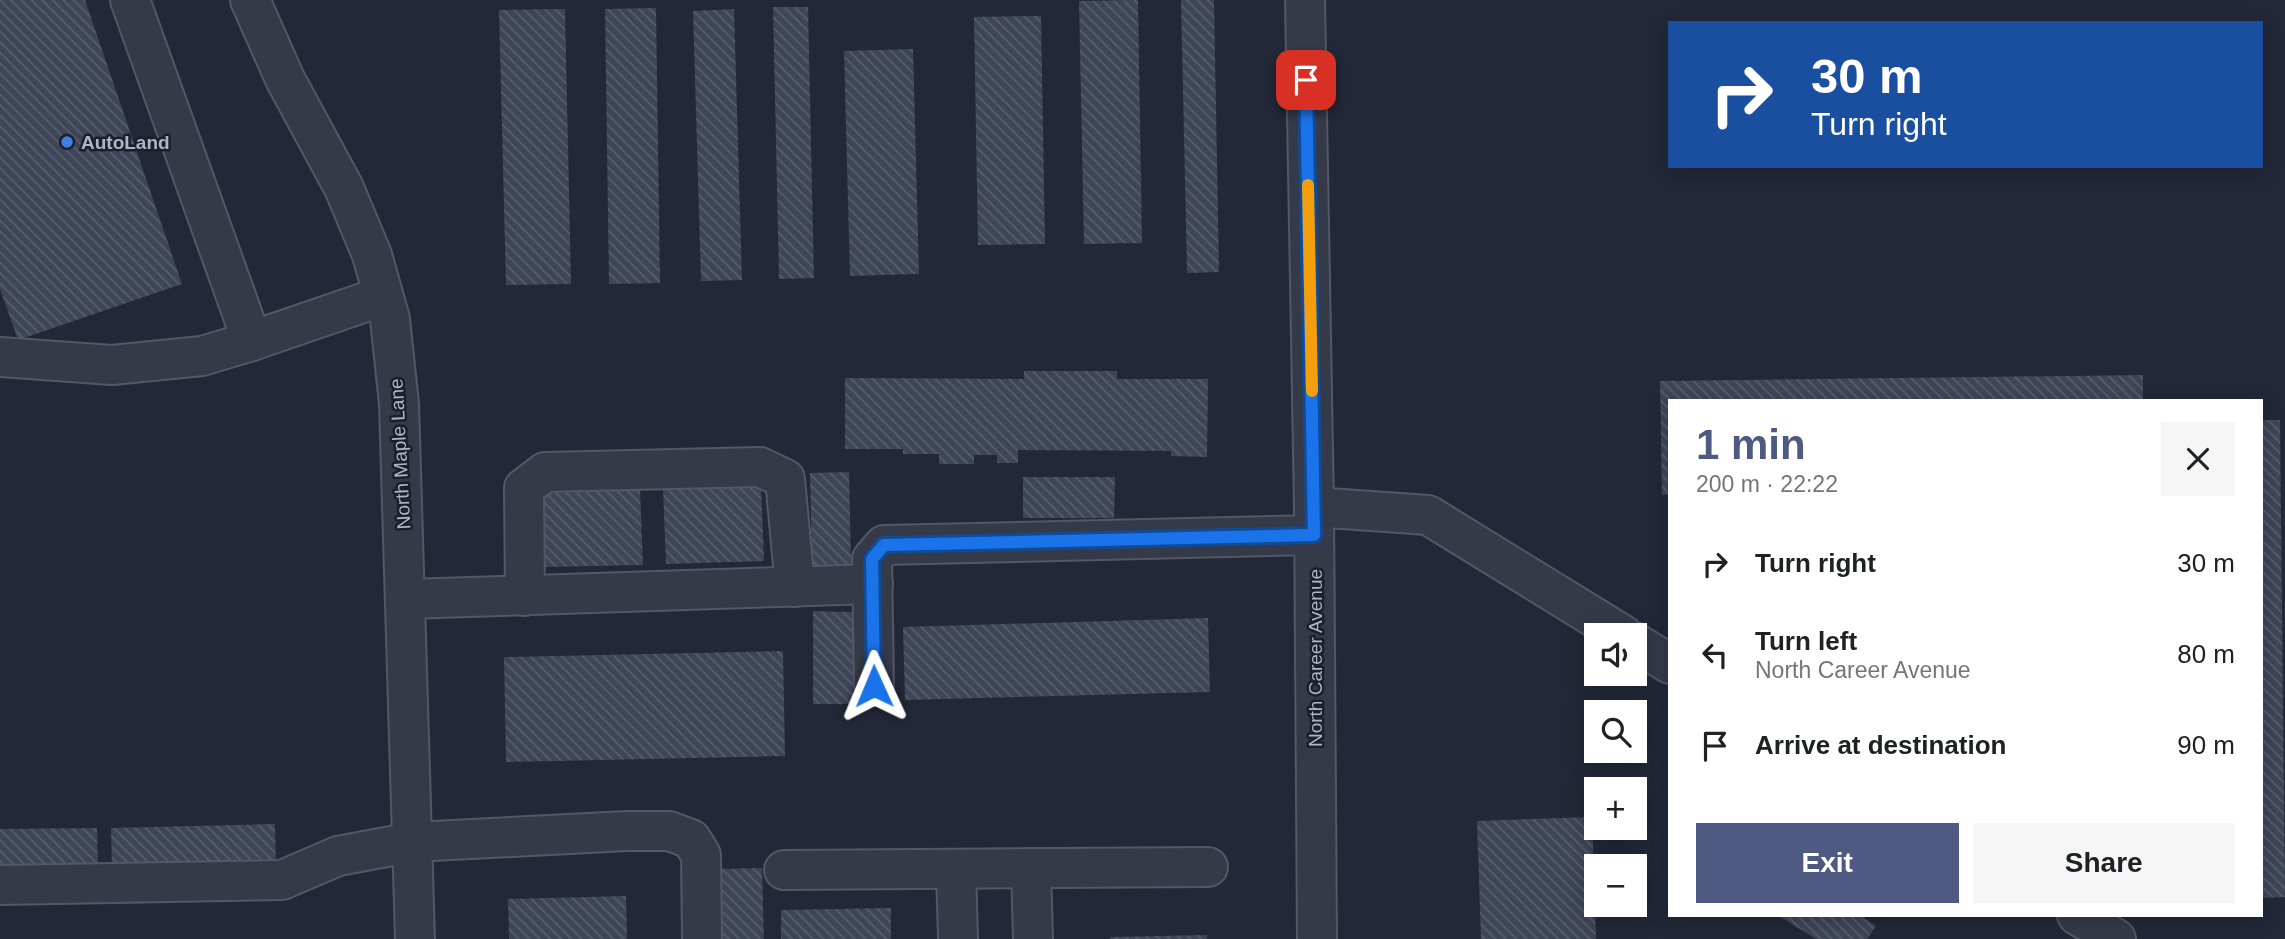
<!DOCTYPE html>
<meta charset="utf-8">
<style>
body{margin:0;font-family:Arial,sans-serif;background:#f6f6f6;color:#202124;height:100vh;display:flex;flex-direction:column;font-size:26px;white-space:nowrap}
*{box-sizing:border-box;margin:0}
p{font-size:23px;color:#757577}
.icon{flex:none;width:38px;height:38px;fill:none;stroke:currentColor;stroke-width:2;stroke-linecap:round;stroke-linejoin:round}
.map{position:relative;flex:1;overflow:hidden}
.sheet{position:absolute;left:1668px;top:399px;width:595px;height:518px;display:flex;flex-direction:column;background:#fff;border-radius:0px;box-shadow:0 4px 18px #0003}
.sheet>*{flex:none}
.guide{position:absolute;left:1668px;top:21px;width:595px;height:147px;border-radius:0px;box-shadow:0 4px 18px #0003;background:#1a4fa0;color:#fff;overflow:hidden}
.tools{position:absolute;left:1584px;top:623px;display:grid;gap:14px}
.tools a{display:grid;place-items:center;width:63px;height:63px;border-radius:0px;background:#fff;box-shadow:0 4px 18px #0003;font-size:35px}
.pin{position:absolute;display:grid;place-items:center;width:60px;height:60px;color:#fff;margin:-30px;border-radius:14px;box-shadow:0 4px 10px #0006}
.me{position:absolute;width:77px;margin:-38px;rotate:359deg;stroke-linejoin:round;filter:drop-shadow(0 0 5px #0008)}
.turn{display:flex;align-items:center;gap:24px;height:147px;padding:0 28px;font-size:32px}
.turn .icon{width:91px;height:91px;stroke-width:2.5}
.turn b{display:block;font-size:49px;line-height:60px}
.round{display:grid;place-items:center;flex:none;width:74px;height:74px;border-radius:0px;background:#f6f6f6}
.summary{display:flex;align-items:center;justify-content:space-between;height:119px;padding:0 28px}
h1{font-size:42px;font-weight:700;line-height:52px;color:#4e5a81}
.button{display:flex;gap:14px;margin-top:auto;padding:14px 28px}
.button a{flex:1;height:80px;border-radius:0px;background:#4e5a81;color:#fff;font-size:28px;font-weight:700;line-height:80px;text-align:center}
.button a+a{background:#f6f6f6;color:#202124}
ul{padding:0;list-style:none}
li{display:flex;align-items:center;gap:21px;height:91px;padding:0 28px}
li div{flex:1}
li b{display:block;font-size:26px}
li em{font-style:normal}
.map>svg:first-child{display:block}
.building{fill:url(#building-back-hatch)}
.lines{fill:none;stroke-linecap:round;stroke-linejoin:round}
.minor-casing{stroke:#535766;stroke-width:42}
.minor{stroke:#353a48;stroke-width:38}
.route-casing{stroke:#114b97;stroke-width:18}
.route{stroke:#1a73e8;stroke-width:12}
.slow{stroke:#f59e0b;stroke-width:12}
.shop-dot{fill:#3f7fe0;stroke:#1a1f2c;stroke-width:2.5}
.labels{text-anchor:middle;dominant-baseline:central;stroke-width:5;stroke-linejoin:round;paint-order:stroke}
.poi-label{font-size:19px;font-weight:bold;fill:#b0b4c4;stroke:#1a1f2c;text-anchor:start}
.street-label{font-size:19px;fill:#b0b4c4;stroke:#1a1f2c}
</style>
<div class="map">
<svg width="2285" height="939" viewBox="0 0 2285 939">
<defs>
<pattern id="building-back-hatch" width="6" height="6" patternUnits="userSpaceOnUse" patternTransform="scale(1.75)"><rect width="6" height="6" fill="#3e4557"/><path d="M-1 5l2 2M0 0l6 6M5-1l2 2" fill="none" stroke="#575d6e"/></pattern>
</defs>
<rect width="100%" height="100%" fill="#222837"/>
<!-- building -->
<g class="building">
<path d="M0,0H85L182,284L18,340L0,289Z"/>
<path d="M1138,0L1142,243L1084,244L1079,1Z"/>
<path d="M1181,0H1214L1219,272L1187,273Z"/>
<path d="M773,7H808L814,278L779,279Z"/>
<path d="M656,8L660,283L609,284L605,9Z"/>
<path d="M565,9L571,284L506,285L499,10Z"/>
<path d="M734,9L742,280L701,281L693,11Z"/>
<path d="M1041,16L1045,244L978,245L974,17Z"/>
<path d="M913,49L919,274L850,276L844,51Z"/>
<path d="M1024,371H1117V379H1208L1207,457L1171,456V451L1018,450V463H997V455H974V464H939V454H903V449H845V378L1024,379Z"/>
<path d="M2143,375V401H1670V495H1662L1660,381Z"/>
<path d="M2261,420H2280L2285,897L2261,898Z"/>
<path d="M849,472L851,564L812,565L810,473Z"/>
<path d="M1023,477H1115L1114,518H1023Z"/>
<path d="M761,485L764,561L666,564L663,488Z"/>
<path d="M640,488L643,565L544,567L542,491Z"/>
<path d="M813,611L853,612V704H813Z"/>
<path d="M1208,618L1210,692L905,700L903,627Z"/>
<path d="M783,651L785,756L506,762L504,657Z"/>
<path d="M1592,817L1596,939H1481L1477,821Z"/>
<path d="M275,824L276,865L112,868L111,828Z"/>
<path d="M97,828L98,870L0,871V829Z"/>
<path d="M762,868L764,939H720L718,869Z"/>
<path d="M626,896L627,939H509L508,899Z"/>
<path d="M891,908V939H781V910Z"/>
<path d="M1777,915H1859L1876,926L1867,939H1816Z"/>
<path d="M1207,935V939H1110V937Z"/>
</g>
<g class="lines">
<!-- minor casing -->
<g class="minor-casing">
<g id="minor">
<path d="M130,0L252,341L383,296"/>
<path d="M250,0L285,79L344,188L372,255L390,319L399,404L415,939"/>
<path d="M1305,0L1314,507L1317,939"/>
<path d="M0,357L112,365L202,356L252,341"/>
<path d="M1314,507L1428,515L1623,635"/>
<path d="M525,596L524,488L545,472L760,467L785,479L795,587"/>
<path d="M406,599L873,584"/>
<path d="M1634,642L1670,664"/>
<path d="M874,686L872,559L884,545L1314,535"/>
<path d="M1031,868L1033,939"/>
<path d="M956,869L958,939"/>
<path d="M784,870L1208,867"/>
<path d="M0,885L282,880L338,856L413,842L627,831H669L691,839L701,855L702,939"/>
<path d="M2077,915L2116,939"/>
</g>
</g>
<!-- minor -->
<use href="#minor" class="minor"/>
</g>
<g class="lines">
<!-- route casing -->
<g class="route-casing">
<path id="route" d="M874,686L872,559L884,545L1314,535L1306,80"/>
</g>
<!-- route -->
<use href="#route" class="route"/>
<!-- slow -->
<path class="slow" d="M1308,185L1312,391"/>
</g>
<!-- markers -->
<circle class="shop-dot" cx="67" cy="142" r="7"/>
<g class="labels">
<!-- poi labels -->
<g class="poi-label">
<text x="81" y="142">AutoLand</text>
</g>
<!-- street labels -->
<g class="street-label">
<text transform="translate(400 454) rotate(-93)">North Maple Lane</text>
<text transform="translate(1315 658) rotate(-90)">North Career Avenue</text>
</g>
</g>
</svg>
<div class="tools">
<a><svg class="icon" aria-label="sound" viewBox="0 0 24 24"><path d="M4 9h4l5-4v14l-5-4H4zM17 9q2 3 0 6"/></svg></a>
<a><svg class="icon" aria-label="search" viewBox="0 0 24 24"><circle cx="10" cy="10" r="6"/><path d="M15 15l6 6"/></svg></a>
<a>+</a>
<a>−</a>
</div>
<div class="pin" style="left:1306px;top:80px;background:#d93025"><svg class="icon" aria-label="arrive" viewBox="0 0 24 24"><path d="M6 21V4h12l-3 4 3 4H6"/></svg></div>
<svg class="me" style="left:874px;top:686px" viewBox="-20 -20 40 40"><path d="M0-17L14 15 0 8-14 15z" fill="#1a73e8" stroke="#fff" stroke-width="4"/></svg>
<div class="guide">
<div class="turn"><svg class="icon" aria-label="right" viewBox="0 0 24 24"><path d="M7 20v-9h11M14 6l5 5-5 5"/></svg><div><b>30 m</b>Turn right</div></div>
</div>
<section class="sheet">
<div class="summary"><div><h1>1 min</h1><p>200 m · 22:22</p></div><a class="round"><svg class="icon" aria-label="close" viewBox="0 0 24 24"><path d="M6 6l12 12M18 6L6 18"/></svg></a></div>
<ul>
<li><svg class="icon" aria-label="right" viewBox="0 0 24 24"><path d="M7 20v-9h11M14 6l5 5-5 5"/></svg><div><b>Turn right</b></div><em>30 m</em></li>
<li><svg class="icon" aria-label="left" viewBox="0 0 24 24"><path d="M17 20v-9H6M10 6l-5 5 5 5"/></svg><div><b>Turn left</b><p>North Career Avenue</p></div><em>80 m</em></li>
<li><svg class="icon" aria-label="arrive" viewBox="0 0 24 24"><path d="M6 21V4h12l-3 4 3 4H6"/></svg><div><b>Arrive at destination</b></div><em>90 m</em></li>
</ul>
<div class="button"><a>Exit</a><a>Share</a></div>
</section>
</div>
